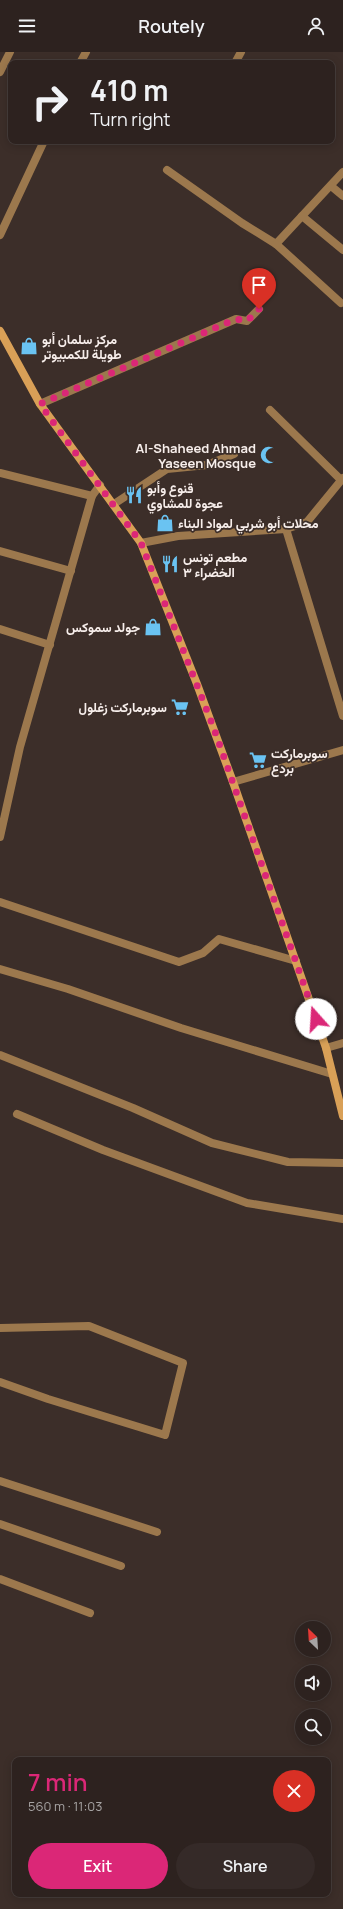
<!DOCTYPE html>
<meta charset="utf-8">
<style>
body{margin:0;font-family:Manrope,Vazirmatn,sans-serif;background:#352a28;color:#f1f3f6;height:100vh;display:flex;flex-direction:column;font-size:15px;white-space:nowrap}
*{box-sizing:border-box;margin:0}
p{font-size:13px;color:#a7a4a4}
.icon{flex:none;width:22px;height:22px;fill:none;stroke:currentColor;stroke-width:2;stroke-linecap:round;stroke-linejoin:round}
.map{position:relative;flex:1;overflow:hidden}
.side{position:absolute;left:12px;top:1705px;width:319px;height:140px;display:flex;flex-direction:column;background:#2d221f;border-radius:8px;box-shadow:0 2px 10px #0003,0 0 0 1px #483f3d}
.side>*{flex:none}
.banner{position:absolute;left:8px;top:8px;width:327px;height:84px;border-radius:8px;box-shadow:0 2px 10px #0003,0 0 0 1px #483f3d;background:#2d221f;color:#f1f3f6;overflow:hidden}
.needle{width:26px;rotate:335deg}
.tools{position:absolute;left:295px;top:1569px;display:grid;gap:8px}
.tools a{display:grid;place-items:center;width:36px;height:36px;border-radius:50%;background:#2d221f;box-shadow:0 2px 10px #0003,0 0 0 1px #483f3d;font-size:20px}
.pin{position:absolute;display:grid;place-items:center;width:34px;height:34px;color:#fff;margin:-41px -17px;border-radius:50% 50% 50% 0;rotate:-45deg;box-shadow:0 0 4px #0007}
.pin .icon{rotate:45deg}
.me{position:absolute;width:44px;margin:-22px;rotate:341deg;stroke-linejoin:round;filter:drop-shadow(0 0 3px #0008)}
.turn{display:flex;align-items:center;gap:14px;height:84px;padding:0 16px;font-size:18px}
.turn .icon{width:52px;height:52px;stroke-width:2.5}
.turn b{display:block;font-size:28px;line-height:34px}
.round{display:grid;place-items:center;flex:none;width:42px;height:42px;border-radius:21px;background:#352a28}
.overview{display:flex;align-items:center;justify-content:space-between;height:68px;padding:0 16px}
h1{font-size:24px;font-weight:600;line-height:30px;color:#db2777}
.button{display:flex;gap:8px;margin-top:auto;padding:8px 16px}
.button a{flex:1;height:46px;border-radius:24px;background:#db2777;color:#fff;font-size:16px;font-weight:600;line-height:46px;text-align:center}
.button a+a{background:#352a28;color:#f1f3f6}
header{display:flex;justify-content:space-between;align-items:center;height:52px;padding:0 16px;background:#2d221f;font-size:18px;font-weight:600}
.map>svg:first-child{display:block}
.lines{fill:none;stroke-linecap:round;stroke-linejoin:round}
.minor{stroke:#9c784d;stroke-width:8}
.secondary{stroke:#d9a057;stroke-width:8}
.route{stroke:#db2777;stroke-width:7;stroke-dasharray:0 12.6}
.labels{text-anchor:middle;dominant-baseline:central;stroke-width:3.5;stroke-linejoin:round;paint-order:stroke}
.poi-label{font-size:13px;font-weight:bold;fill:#f7eeeb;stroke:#3c2e29;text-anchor:start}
</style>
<header><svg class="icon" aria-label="menu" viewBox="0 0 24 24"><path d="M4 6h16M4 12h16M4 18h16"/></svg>Routely<svg class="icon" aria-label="person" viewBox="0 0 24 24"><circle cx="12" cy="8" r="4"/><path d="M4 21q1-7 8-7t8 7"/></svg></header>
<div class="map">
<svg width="343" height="1857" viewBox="0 0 343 1857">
<rect width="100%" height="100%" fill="#3c2e29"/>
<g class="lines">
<!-- minor -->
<g class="minor">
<path d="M80,11L86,0"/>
<path d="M235,11L241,0"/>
<path d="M0,20L10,0"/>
<path d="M167,118L242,171L276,192L343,120"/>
<path d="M331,134L343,144"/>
<path d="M302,164L343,198"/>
<path d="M0,183L44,89"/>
<path d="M276,192L341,251"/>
<path d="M40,352L236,267L247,269L259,257"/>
<path d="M270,358L341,428"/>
<path d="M0,421L92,444"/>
<path d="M114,452L167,417L207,413L234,402"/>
<path d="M286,477L343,664"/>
<path d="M141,491L178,484L286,477L307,470L343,426"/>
<path d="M0,499L71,519"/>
<path d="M0,577L50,593"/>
<path d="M233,730L343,698"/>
<path d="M0,785L20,695L92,444L100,433"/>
<path d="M0,850L179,910L203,901L219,887L296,909"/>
<path d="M0,917L68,937L181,976L332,1022"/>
<path d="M326,996L343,991"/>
<path d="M0,1003L133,1056L212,1091L288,1110L343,1111"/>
<path d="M17,1062L103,1098L247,1151L343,1167"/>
<path d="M0,1276L89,1274L183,1311L165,1383L48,1347L0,1330"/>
<path d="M0,1429L157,1480"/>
<path d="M0,1472L121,1514"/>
<path d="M0,1527L90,1561"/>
</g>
<!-- secondary -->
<path class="secondary" d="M0,279L40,352L141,491L197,632L233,730L326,996L343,1064"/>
</g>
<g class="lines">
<!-- route -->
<path class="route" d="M259,257L247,269L236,267L40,352L141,491L213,674L316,967"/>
</g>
<!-- icons -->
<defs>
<g id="shop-bare" transform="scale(1.38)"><path d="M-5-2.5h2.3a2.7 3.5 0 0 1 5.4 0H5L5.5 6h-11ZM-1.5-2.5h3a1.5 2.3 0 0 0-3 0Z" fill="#6ac3f2" stroke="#3c2e29" stroke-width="2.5" paint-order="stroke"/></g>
<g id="mosque-bare" transform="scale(1.38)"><path d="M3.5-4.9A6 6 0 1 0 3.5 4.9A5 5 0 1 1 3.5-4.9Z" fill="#6ac3f2" stroke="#3c2e29" stroke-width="2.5" paint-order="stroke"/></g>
<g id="restaurant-bare" transform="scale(1.38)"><path d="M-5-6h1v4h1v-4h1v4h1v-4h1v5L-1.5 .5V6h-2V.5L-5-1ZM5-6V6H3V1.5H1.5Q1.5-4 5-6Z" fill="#6ac3f2" stroke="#3c2e29" stroke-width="2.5" paint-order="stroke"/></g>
<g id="supermarket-bare" transform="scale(1.38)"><path d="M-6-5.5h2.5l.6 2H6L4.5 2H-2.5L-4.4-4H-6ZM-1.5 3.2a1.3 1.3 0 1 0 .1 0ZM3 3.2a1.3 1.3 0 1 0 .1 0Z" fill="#6ac3f2" stroke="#3c2e29" stroke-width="2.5" paint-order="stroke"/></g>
</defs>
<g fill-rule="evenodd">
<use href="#shop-bare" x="29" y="294"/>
<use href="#mosque-bare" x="269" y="403"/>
<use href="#restaurant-bare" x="134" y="443"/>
<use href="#shop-bare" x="165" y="471"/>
<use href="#restaurant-bare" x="170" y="512"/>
<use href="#shop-bare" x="153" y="575"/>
<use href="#supermarket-bare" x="180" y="655"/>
<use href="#supermarket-bare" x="258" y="708"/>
</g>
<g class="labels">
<!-- poi labels -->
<g class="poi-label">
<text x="42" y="287">مركز سلمان أبو<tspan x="42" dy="15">طويلة للكمبيوتر</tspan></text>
<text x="256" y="396" text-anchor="end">Al-Shaheed Ahmad<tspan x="256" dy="15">Yaseen Mosque</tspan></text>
<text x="147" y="436">قنوع وأبو<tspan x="147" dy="15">عجوة للمشاوي</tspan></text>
<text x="178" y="471">محلات أبو شربي لمواد البناء</text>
<text x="183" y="505">مطعم تونس<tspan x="183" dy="15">الخضراء ٣</tspan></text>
<text x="140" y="575" text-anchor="end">جولد سموكس</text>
<text x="167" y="655" text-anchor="end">سوبرماركت زغلول</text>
<text x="271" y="701">سوبرماركت<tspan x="271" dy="15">بردع</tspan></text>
</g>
</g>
</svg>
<div class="tools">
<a><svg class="needle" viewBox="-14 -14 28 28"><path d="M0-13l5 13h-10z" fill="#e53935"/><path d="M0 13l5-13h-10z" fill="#a7a4a4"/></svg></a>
<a><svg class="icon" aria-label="sound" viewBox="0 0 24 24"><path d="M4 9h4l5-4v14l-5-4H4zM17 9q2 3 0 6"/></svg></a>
<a><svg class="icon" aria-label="search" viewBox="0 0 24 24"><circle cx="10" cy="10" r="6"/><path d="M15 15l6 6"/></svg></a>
</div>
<div class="pin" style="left:259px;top:257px;background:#d93025"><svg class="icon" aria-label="arrive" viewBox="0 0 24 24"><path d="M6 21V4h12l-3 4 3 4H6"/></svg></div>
<svg class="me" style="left:316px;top:967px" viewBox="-20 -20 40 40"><circle r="19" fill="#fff"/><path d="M0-13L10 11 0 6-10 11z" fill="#db2777"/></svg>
<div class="banner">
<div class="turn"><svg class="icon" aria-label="right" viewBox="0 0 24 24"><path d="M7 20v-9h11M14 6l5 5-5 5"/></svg><div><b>410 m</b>Turn right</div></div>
</div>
<section class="side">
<div class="overview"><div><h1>7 min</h1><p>560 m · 11:03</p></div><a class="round" style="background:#d93025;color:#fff"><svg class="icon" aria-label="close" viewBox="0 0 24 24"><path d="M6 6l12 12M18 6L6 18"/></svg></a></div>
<div class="button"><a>Exit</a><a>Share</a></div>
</section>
</div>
